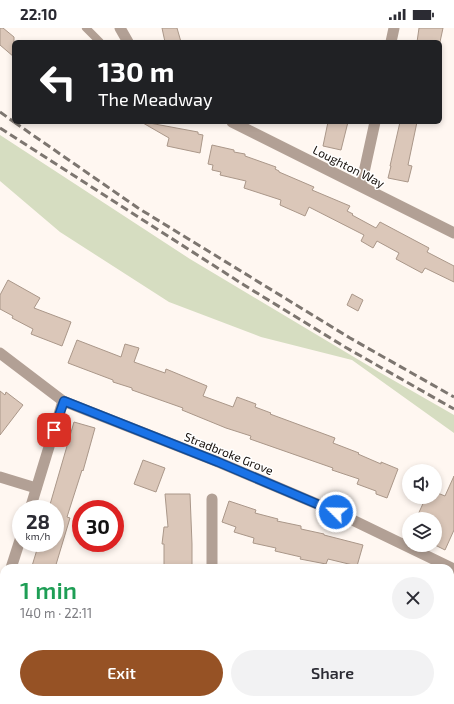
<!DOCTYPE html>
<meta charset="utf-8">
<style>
body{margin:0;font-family:"Exo 2",sans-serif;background:#f2f2f3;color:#2b2b33;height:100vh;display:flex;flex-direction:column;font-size:15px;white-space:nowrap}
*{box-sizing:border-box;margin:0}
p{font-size:13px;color:#7c7c81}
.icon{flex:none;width:22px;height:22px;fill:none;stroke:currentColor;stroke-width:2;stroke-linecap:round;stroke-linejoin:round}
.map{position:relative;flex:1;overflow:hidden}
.panel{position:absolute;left:0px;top:536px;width:454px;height:140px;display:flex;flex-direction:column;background:#fff;border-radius:12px 12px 0 0;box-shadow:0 2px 6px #0003}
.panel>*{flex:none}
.banner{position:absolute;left:12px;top:12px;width:430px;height:84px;border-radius:6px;box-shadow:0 2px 6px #0003;background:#202124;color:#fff;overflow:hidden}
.tools{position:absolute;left:402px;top:436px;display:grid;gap:8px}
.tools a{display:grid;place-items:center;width:40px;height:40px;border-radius:50%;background:#fff;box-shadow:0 2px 6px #0003;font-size:20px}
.speed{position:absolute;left:12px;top:472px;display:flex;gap:8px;font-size:20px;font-weight:700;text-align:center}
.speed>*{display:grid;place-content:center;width:52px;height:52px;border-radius:50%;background:#fff;box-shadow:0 2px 6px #0003;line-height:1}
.speed small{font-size:10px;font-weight:400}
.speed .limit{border:6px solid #d22;background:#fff;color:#111}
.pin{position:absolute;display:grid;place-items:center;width:34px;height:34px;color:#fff;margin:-17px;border-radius:8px;box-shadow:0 2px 6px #0006}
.me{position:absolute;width:44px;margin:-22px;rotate:293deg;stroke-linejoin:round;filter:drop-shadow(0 0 3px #0008)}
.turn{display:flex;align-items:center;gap:14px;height:84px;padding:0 20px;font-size:18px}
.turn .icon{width:52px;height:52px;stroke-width:2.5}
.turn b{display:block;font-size:28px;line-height:34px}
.round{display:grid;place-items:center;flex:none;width:42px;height:42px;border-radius:21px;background:#f2f2f3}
.overview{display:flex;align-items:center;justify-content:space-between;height:68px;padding:0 20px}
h1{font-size:24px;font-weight:600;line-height:30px;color:#1e9e55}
.action{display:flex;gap:8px;margin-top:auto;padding:8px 20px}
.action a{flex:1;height:46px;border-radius:24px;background:#965225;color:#fff;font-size:16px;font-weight:600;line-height:46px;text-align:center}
.action a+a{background:#f2f2f3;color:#2b2b33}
.status{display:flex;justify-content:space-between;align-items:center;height:28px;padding:0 20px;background:#fff;direction:ltr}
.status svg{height:11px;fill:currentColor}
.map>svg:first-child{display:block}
.green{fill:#d6ddc1}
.building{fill:#dbc7b9;stroke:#aa9789}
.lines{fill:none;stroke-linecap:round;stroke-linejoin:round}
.service{stroke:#b2a095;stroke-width:8}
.minor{stroke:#b2a095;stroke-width:11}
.tertiary{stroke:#b2a095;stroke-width:11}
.secondary{stroke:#907565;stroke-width:11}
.rail{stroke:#7d7670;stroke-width:3;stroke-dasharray:8 4;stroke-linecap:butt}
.route-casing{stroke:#114b97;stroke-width:10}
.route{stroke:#1a73e8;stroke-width:7}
.labels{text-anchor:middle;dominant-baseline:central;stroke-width:3;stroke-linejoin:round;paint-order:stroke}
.street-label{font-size:12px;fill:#140d08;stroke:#fff}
</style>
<div class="status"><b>22:10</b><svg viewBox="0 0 49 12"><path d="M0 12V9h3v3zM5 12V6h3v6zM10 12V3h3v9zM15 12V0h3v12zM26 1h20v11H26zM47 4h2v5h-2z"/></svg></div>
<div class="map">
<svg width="454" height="676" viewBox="0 0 454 676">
<rect width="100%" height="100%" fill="#fff7f1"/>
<!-- green -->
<g class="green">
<path d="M0,107L190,231L379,344L454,387V405L352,332L261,309L169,274L60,204L0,153Z"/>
<path d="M221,672H287V676H220Z"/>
</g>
<!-- building -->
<g class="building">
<path d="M0,0H3L14,9V29L0,17Z"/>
<path d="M162,0H177L181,14H165Z"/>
<path d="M419,0H443L440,14H417Z"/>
<path d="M144,94L198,104V106L203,107L200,125L167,118L169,110L143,95Z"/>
<path d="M328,94H348L341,122L323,118Z"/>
<path d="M400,94H417L408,137L412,138L408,154L388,150L391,138H390Z"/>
<path d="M212,117L234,122V124L245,126V128L276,139L275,141L279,143V144L314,159L312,162L350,178L347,183L353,186L352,187L376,200L380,194L429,220L427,224L454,238V254L425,240L422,245L396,231L399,225L377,213L373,220L361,213L364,207L309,179L305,188L280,177L281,172L244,160L246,153L220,147L221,144L212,142L213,137L208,136Z"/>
<path d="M8,252L40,270L34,280L71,294L62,318L31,306L33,301L12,290L13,288L0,281V267Z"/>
<path d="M352,266L363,272L358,283L347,277Z"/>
<path d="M77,312L121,329L125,316L139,320L134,334L165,345L166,341L207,358L203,368L233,379L237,369L256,376L255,379L271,385L270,386L335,410L333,415L359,425L358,426L381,436V434L398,441L387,470L376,466V463L357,456L359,451L332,442L333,440L250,411L251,408L226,400L182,382L183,380L132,362V360L113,354V352L68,335Z"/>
<path d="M0,363L5,367L6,364L23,377L0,407Z"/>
<path d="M74,394L95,400L83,443L82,442L67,489L70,490L55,540H39L32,538L39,515H55V481L49,480Z"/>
<path d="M143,432L165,440L156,464L134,456Z"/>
<path d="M454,448V502L445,522L435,517V491H416L426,469H435V464L445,468Z"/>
<path d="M165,466H190L192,516V537H191V540H171V537H164V516H162L164,499H168Z"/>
<path d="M229,473L256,482L255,485L278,491L277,493L301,498V501L324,506V507L363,517L357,538L328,531L326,536L300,531L301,529L275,523L276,520L253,515L254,510L234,504L236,499L222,494Z"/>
</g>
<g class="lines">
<!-- service -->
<path class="service" d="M86,0L100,14"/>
<!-- minor -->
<g class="minor">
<path d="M391,14L394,0"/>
<path d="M361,158L375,94"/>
<path d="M0,325L63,373L218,434L336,484L454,541"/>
<path d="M0,449L36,460"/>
<path d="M30,481L63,373"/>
<path d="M11,540L21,509"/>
<path d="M212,540V471"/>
<path d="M0,576L4,563"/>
<path d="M208,676V672"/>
</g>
<!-- tertiary -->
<g class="tertiary">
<path d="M120,0L128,14"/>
<path d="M232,94L454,205"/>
</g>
<!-- secondary -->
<g class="secondary">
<path d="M450,652L454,635"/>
<path d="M444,676L445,672"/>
</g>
<!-- rail -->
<g class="rail">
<path d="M0,84L14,94"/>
<path d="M14,94L138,180L350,310L454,369"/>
<path d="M0,100L244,257L345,319L454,381"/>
</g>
</g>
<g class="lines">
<!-- route casing -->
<g class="route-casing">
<path id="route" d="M54,402L64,373L218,434L336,484"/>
</g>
<!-- route -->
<use href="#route" class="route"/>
</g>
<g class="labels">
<!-- street labels -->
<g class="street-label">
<text transform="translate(349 138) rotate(27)">Loughton Way</text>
<text transform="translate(229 425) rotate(22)">Stradbroke Grove</text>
</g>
</g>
</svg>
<div class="tools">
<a><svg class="icon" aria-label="sound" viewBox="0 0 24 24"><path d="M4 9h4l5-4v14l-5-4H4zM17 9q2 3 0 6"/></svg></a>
<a><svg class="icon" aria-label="layers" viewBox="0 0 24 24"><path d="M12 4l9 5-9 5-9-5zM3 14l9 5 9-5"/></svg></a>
</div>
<div class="speed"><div>28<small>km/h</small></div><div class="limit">30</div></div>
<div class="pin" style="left:54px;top:402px;background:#d93025"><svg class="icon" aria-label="arrive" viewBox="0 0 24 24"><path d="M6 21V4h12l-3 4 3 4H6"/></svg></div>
<svg class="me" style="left:336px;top:484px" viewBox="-20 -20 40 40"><circle r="17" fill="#1a73e8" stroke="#fff" stroke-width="3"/><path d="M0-11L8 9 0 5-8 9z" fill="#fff"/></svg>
<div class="banner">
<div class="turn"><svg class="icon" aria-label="left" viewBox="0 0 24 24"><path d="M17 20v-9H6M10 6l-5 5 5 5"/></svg><div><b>130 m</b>The Meadway</div></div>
</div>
<section class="panel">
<div class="overview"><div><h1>1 min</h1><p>140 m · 22:11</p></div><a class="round"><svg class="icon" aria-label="close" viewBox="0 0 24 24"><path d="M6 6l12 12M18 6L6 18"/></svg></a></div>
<div class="action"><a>Exit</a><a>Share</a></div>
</section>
</div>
